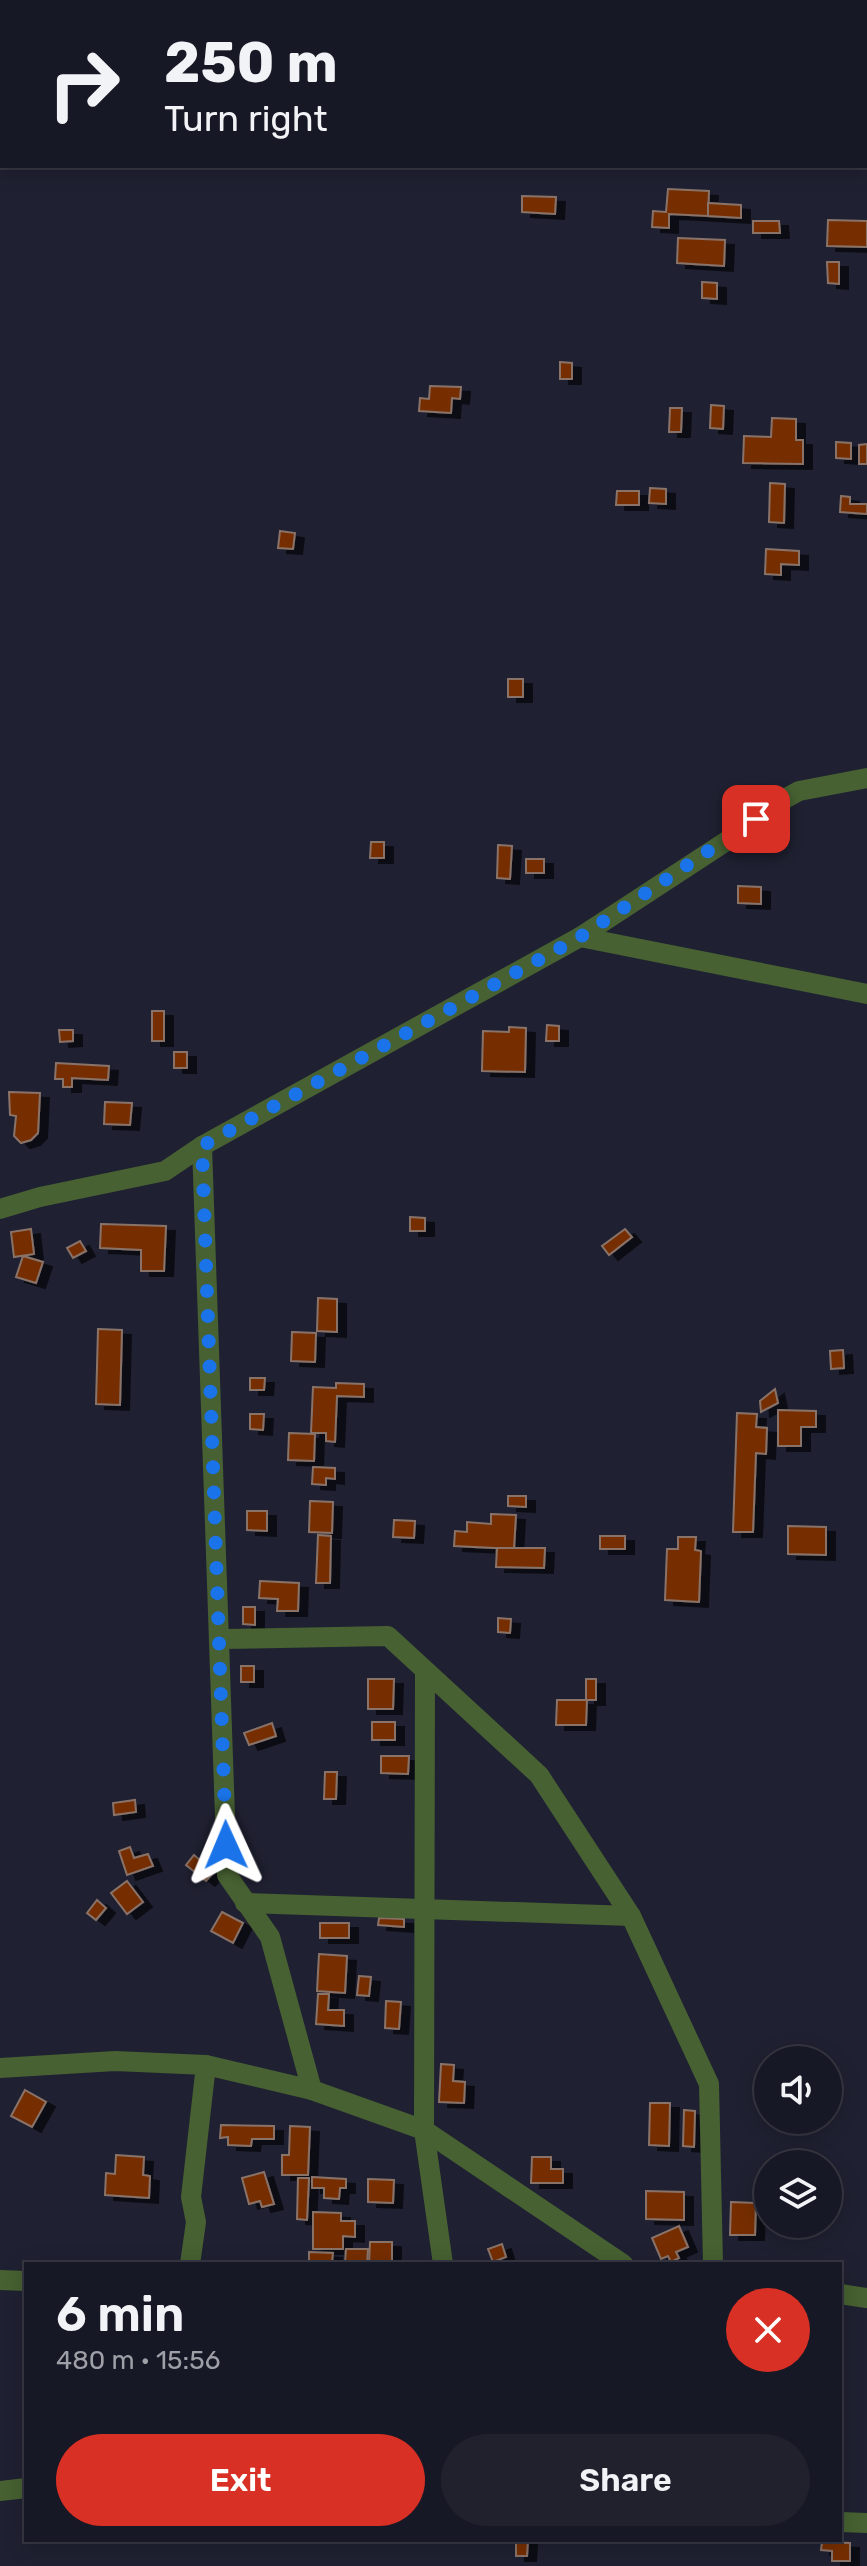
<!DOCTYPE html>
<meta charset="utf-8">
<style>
body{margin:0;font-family:Rubik,sans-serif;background:#20212d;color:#f1f3f6;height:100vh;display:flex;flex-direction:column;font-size:30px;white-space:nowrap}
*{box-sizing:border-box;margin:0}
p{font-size:26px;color:#9ea0a7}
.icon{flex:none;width:44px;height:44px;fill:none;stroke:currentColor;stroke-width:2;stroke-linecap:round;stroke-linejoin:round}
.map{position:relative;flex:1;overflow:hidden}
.panel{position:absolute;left:24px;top:2262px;width:818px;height:280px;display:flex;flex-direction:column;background:#171825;border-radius:0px;box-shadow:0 4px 20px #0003,0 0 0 2px #363742}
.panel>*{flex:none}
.top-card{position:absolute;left:0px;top:0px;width:868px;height:168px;box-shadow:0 4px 20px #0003,0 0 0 2px #363742;background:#171825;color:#f1f3f6;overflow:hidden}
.tools{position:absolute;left:754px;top:2046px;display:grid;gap:16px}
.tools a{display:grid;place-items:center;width:88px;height:88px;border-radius:50%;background:#171825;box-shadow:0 4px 20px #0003,0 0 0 2px #363742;font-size:40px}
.pin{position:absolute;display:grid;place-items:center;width:68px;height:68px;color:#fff;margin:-34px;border-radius:16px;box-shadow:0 4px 12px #0006}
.me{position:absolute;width:88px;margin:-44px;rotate:359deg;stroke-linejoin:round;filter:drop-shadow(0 0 6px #0008)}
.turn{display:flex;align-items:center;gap:28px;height:168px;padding:0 32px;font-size:36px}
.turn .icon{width:104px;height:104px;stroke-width:2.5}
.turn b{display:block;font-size:56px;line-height:68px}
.round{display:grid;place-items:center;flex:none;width:84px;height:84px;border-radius:42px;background:#20212d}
.overview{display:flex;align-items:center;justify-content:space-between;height:136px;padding:0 32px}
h1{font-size:48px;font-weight:600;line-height:60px}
.primary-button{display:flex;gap:16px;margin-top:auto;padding:16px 32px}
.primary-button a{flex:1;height:92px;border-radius:48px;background:#d93025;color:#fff;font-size:32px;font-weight:600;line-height:92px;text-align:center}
.primary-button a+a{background:#20212d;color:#f1f3f6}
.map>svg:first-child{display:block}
.building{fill:#762d00;stroke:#897369;stroke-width:2;filter:url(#shadow)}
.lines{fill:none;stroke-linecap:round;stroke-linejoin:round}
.minor{stroke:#476132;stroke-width:20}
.route{stroke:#1a73e8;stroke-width:14;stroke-dasharray:0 25.2}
</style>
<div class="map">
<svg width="867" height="2566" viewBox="0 0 867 2566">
<defs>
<filter id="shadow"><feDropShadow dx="9" dy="5" stdDeviation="0" flood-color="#0009"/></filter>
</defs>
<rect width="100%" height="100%" fill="#1f2031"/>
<!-- building -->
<g class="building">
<path d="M668,189L709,191L708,216L669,214V228L652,227L653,211L666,212Z"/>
<path d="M522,196L556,197L555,214L522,212Z"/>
<path d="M708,203L741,205V218L708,216Z"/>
<path d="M828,220L867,221V247L827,246Z"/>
<path d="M753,221H779L780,233H753Z"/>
<path d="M678,238L725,240L724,266L677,263Z"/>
<path d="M827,262H839V284L828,283Z"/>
<path d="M702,282L717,283V299L702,298Z"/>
<path d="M560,362L572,363V379H560Z"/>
<path d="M430,386L461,387L460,399L452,398L451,413L419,411L420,398L429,399Z"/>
<path d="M711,405L724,406L723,429L710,428Z"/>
<path d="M670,408H682L681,432H669Z"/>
<path d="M772,418L796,419V440H803V464L743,463L744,436L771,437Z"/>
<path d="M836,442L851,443V459L836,458Z"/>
<path d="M867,444V464H859V445Z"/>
<path d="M770,483L785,484L784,523L769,522Z"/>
<path d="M650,488L666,489V504L649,503Z"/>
<path d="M617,491H639V505H616Z"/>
<path d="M841,496L850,497V504H867V514L840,512Z"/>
<path d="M280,531L295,533L293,549L278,548Z"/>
<path d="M766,549L799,551V565L781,564V575L765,574Z"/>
<rect x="508" y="679" width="15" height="18"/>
<path d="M371,842H384V858H370Z"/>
<path d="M498,845L512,846L510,879L497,878Z"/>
<rect x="526" y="859" width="18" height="14"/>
<path d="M738,886L761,887V904L738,903Z"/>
<rect x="152" y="1011" width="12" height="30"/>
<path d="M547,1025L559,1026V1041H546Z"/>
<path d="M509,1027L526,1028L525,1072L482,1071L483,1031L509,1032Z"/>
<path d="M59,1030H73V1041L60,1042Z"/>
<rect x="174" y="1052" width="13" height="16"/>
<path d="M56,1063L109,1066L108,1080L72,1078V1087H63V1079H55Z"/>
<path d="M9,1092L40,1093L38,1133L31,1140L21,1143L14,1136L16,1116L10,1115Z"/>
<path d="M105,1102L132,1103L130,1125L104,1124Z"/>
<path d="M410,1217L425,1218V1231H410Z"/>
<path d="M101,1224L166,1226L164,1271H141V1250L100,1248Z"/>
<path d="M31,1229L34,1254L14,1257L11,1232Z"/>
<path d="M625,1229L632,1237L609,1255L602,1246Z"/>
<path d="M80,1241L86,1251L73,1258L67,1248Z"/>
<path d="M23,1256L43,1262L36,1283L16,1277Z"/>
<path d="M318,1298L337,1299V1332L317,1331Z"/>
<path d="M98,1329L122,1330L120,1405L96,1404Z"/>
<path d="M292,1332L316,1333L315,1362L291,1361Z"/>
<path d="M843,1350L844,1368L831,1369L830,1351Z"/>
<path d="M250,1378H265L264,1390H250Z"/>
<path d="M336,1383L364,1384V1397L337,1396L335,1442L326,1441V1433H311L313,1387L336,1388Z"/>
<path d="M775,1389L778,1403L761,1412L760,1401Z"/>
<path d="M778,1410L816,1411V1427H801V1446H778Z"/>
<path d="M737,1413L757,1414L756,1427L767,1428L766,1454L756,1453L753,1532H733Z"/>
<path d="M250,1414H264L263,1430L250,1429Z"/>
<path d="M289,1433L315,1434L314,1461L288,1460Z"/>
<path d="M313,1467L335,1468V1479L326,1478V1485L312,1484Z"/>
<path d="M508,1496H526V1507L508,1506Z"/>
<path d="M310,1501L333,1502L332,1533L309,1532Z"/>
<path d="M247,1511H267V1531L247,1530Z"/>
<path d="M491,1514L516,1515L514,1549L454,1546L455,1531L467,1532V1522L491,1524Z"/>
<path d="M394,1520L415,1521L414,1538L393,1537Z"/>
<path d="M788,1526L826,1527V1555L788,1554Z"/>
<path d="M318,1535L331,1536L330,1583H316Z"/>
<rect x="600" y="1536" width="25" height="13"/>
<path d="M678,1537H696L695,1550L701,1551L699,1602L665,1600L667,1549H678Z"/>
<path d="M497,1548H545L544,1568L496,1567Z"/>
<path d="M260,1581L299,1583L298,1611H277L278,1599L259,1598Z"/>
<path d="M243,1607H255V1625L243,1624Z"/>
<path d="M498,1618L511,1619L510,1633L498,1632Z"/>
<rect x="241" y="1666" width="13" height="16"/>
<path d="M368,1679H394L393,1709H368Z"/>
<rect x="586" y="1679" width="10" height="21"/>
<path d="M557,1700H587L586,1725H556Z"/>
<rect x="372" y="1722" width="23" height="18"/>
<path d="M272,1723L276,1736L249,1745L244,1733Z"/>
<path d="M381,1756H409L408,1774L381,1773Z"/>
<path d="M325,1772H337L336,1799H324Z"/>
<path d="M135,1800L136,1812L114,1815L113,1803Z"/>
<path d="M130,1847L134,1858L148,1854L153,1866L127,1875L119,1851Z"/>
<path d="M194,1855L214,1872L206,1881L186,1865Z"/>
<path d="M127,1881L143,1902L127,1914L111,1893Z"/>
<path d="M97,1900L106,1908L96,1920L87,1913Z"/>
<path d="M222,1912L243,1923L233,1943L211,1931Z"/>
<path d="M379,1918L404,1919V1927L378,1925Z"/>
<rect x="320" y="1923" width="29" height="15"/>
<path d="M319,1954L347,1956L345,1993L317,1991Z"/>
<path d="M359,1976L371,1977L369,1996L357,1995Z"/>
<path d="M318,1994H329L328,2010H344V2026L316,2024Z"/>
<path d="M386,2001L401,2002L399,2029L385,2028Z"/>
<path d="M441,2064L454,2065L453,2081L465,2082L464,2103L439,2102Z"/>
<path d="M25,2090L46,2102L32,2127L11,2116Z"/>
<path d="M650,2103H670L669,2146L649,2145Z"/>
<path d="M684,2110L695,2111L694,2147L683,2146Z"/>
<path d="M221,2125L274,2126V2139H252L251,2146L228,2145V2137L220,2138Z"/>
<path d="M290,2126L310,2127L308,2175H282V2155H289Z"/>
<path d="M116,2155L144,2157L143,2175L150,2176L149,2198L105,2195L106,2173L115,2174Z"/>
<path d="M532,2157H551V2169H563V2183H531Z"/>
<path d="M264,2172L274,2204L262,2207L260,2201L249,2204L242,2178Z"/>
<path d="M312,2177L346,2179V2188H340L339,2199L324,2198V2188H312Z"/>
<path d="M298,2178H309L307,2220L297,2219Z"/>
<path d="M368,2179L394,2180L393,2203L368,2202Z"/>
<path d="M646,2191L684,2192V2220L646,2219Z"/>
<path d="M731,2202L756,2203L755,2235H730Z"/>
<path d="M313,2212L341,2213V2221H355V2237L343,2236V2249H313Z"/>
<path d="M679,2226L688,2247L676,2252L679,2258L671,2262L668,2256L661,2259L652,2238Z"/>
<path d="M370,2242H392V2264H369Z"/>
<path d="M502,2244L506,2257L493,2262L488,2249Z"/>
<path d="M346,2249H368L367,2264L345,2263Z"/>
<path d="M309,2252L333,2253L332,2263H309Z"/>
<path d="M516,2540H528L527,2556H516Z"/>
<path d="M822,2542L850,2543V2561H832V2551L821,2550Z"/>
</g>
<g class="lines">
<!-- minor -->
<g class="minor">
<path d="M580,937L867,994"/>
<path d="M202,1146L227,1875L270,1937L312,2090"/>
<path d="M0,1209L40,1197L165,1171L202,1146L580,937L742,831L770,807L799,791L867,778"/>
<path d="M222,1639L388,1636L539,1775L631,1916L709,2084L713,2264"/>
<path d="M425,1674L424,2130L443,2264"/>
<path d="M245,1903L631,1916"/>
<path d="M0,2068L115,2061L206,2065L312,2090L424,2130L623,2264"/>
<path d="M190,2264L196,2222L191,2197L206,2065"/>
<path d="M0,2280L26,2281"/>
<path d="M840,2294L867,2298"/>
<path d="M0,2491L26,2488"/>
<path d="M840,2522L867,2523"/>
</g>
</g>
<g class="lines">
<!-- route -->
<path class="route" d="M226,1845L202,1146L580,937L756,819"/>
</g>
</svg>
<div class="tools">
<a><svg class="icon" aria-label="sound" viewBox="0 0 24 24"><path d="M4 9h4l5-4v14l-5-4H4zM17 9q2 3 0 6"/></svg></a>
<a><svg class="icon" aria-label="layers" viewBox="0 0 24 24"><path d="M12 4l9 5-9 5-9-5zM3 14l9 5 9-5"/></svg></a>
</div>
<div class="pin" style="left:756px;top:819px;background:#d93025"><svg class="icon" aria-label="arrive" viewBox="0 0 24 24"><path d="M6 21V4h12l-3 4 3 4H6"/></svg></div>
<svg class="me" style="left:226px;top:1845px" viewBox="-20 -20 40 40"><path d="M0-17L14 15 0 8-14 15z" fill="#1a73e8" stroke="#fff" stroke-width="4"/></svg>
<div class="top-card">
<div class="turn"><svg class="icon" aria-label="right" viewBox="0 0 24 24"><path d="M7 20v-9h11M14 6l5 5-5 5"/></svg><div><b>250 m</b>Turn right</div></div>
</div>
<section class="panel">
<div class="overview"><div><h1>6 min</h1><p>480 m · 15:56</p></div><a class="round" style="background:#d93025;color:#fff"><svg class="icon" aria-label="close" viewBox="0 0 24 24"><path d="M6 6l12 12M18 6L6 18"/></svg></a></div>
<div class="primary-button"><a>Exit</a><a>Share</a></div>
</section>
</div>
